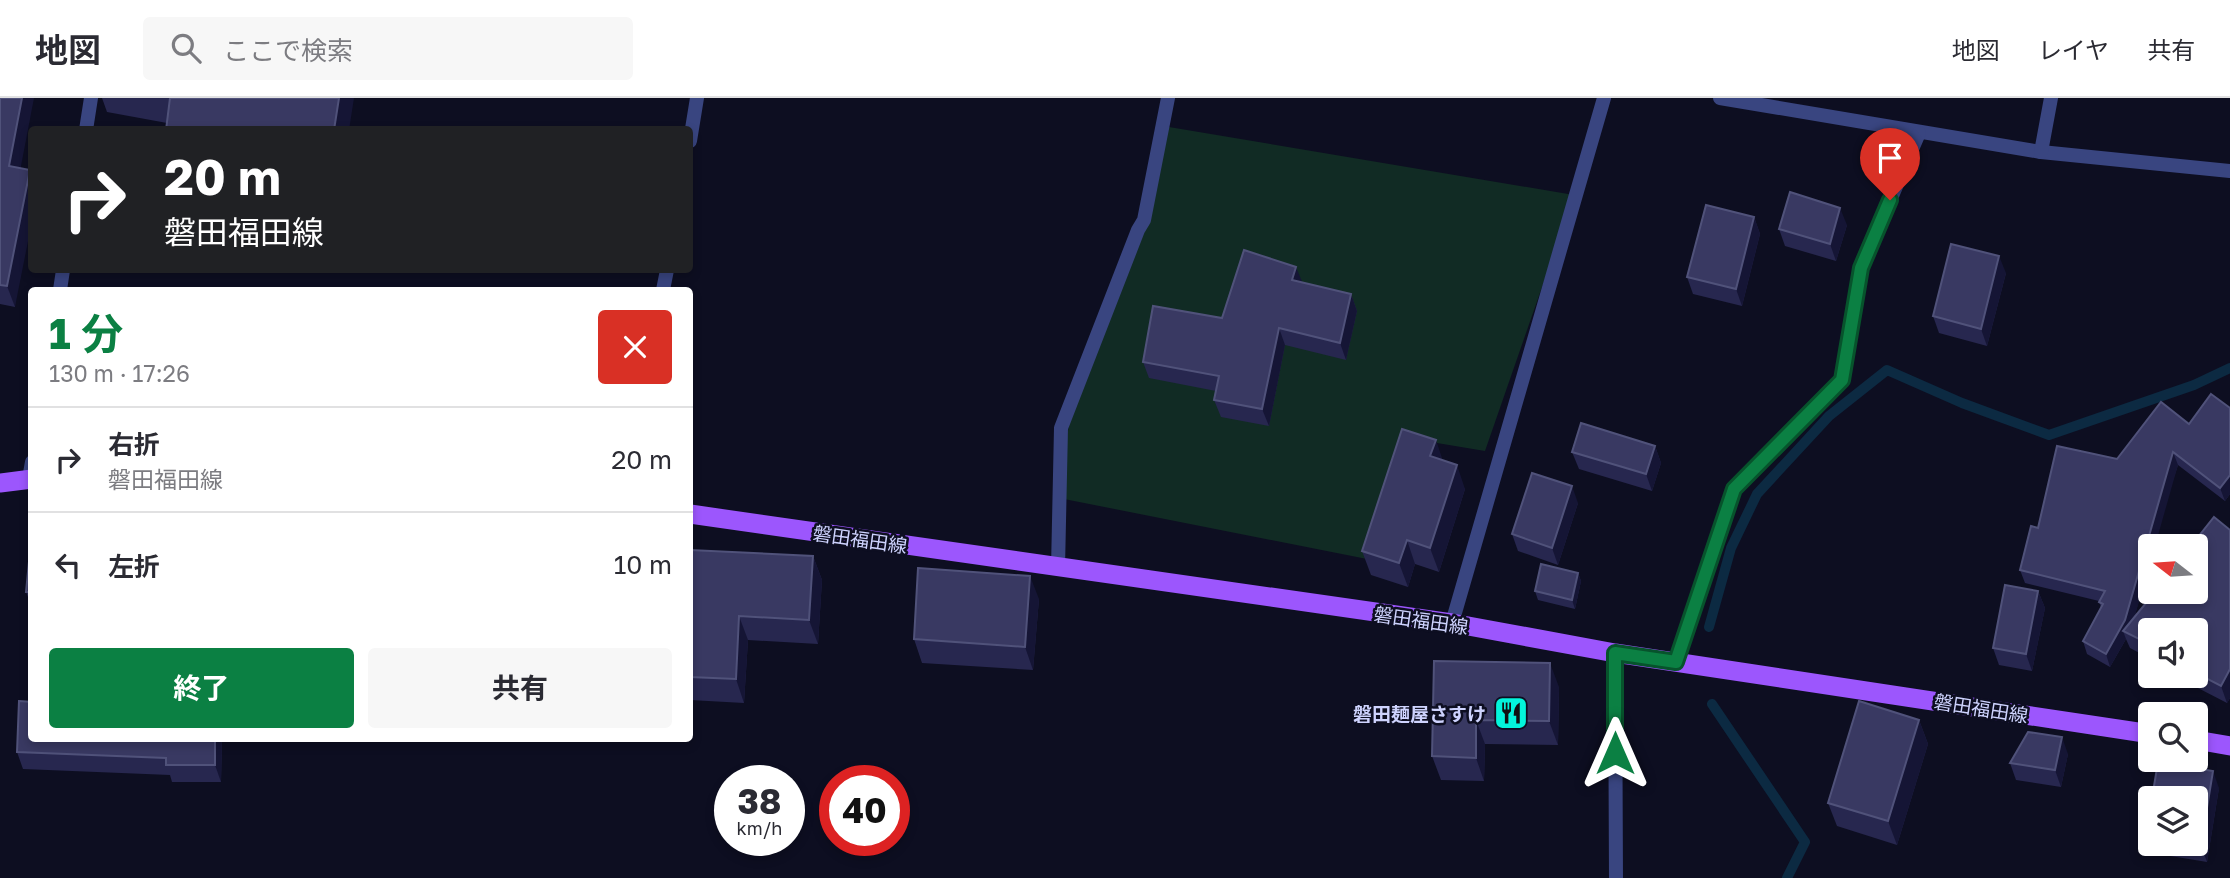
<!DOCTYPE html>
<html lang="ja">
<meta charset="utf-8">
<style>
body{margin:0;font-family:"Golos Text","Noto Sans JP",sans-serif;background:#f7f7f7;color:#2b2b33;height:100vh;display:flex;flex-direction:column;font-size:26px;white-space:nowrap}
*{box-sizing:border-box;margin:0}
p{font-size:23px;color:#7c7c81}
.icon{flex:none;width:38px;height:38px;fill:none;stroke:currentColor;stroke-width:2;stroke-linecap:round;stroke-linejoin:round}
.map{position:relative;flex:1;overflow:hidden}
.details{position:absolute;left:28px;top:189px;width:665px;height:455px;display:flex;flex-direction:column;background:#fff;border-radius:7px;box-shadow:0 4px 10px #0003}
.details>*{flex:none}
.banner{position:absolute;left:28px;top:28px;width:665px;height:147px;border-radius:7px;box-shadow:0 4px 10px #0003;background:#202124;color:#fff;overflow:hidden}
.needle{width:46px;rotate:287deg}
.tools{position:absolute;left:2138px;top:436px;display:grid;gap:14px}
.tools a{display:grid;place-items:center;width:70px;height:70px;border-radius:7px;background:#fff;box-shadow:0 4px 10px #0003;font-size:35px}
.speed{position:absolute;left:714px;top:667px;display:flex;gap:14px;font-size:35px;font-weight:700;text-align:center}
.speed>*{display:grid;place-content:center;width:91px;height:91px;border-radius:50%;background:#fff;box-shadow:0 4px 10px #0003;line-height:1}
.speed small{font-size:18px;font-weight:400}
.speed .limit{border:10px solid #d22;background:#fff;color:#111}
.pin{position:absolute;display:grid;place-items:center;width:60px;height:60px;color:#fff;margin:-72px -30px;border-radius:50% 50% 50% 0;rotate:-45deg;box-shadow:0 0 7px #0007}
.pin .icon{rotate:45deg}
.me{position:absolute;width:77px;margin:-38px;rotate:0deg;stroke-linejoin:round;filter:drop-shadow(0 0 5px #0008)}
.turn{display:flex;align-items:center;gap:24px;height:147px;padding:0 21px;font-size:32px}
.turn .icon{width:91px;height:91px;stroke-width:2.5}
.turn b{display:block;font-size:49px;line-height:60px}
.round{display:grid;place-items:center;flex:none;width:74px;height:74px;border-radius:7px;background:#f7f7f7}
.headline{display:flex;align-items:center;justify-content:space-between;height:119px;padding:0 21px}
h1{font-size:42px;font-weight:700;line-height:52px;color:#0b8043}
.primary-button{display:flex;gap:14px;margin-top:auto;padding:14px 21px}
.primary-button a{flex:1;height:80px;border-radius:7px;background:#0b8043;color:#fff;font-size:28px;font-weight:700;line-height:80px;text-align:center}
.primary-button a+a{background:#f7f7f7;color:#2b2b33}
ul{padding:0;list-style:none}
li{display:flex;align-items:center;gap:21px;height:105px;padding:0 21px;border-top:2px solid #e1e1e2}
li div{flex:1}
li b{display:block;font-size:26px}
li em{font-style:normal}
header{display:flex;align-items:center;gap:42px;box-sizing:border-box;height:98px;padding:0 35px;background:#fff;border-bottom:2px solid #e1e1e2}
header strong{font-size:33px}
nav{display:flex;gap:38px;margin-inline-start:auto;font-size:24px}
.search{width:490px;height:63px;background:#f7f7f7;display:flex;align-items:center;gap:18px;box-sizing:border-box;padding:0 24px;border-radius:7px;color:#7c7c81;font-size:26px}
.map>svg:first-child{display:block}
.green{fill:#112b24}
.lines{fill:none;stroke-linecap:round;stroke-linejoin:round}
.stream{stroke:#0c2a42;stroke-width:10}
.minor{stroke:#394580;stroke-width:14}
.tertiary{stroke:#394580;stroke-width:14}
.primary{stroke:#9c56fd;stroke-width:19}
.wall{fill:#27274f}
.shaded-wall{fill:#151535}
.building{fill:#393962;stroke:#50527a;stroke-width:2}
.route-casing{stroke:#07532c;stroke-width:18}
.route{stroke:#0b8043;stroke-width:12}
.labels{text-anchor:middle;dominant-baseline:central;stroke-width:5;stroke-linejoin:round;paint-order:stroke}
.street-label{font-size:19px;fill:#ced3fe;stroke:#0d0e21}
.poi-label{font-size:19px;font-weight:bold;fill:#ced3fe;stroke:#0d0e21;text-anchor:end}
</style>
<header>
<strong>地図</strong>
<div class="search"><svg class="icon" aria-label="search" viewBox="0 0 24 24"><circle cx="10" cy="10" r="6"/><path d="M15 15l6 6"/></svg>ここで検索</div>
<nav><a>地図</a><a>レイヤ</a><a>共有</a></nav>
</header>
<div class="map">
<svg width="2230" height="780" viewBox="0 0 2230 780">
<rect width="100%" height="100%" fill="#0d0e21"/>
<!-- green -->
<path class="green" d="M1163,28L1574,97L1485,353L1413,341L1367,461L1059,400L1072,303L1144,122Z"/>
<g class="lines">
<!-- stream -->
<g class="stream">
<path d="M1709,529L1731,450L1757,396L1829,318L1887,272L1962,305L2049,337L2194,287L2230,270"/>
<path d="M1712,606L1805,744L1787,780"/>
</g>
<!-- minor -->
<g class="minor">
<path d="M1720,0L2041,54L2230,73"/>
<path d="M86,32L91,0"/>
<path d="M690,43L697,0"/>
<path d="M2041,54L2051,0"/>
<path d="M60,192L63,172"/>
<path d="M663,192L667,172"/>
<path d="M29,381L32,364"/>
<path d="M1058,470L1061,330L1138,132L1144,122L1168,0"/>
<path d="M1452,525L1604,0"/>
<path d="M1676,564L1734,391L1842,282L1861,170L1919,35"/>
</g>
<!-- tertiary -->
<path class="tertiary" d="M1615,555L1616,780"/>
<!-- primary -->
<g class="primary">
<path d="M0,385L32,381"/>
<path d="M690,416L1452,525L1615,555L2151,636"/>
<path d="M2196,642L2230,648"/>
</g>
</g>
<!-- wall -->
<g class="wall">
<path d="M0,0L21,70L15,209L0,206Z"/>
<path d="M102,0H354L167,25L107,14Z"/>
<path d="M1754,119L1760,136L1742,208L1693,196L1687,179Z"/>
<path d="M1847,127L1836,163L1785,148L1779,131Z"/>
<path d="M2006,175L1987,248L1939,235L1933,218Z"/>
<path d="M1302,184L1351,196L1357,213L1346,262L1285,247L1269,328L1221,319L1214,302L1216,293L1149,280L1143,264L1222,220Z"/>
<path d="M2230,310V396L2225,403L2178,367L2151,448V461L2134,520L2230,432V600L2227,605L2196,589L2194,583L2184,578H2196V532H2151V561L2130,550L2126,541L2110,569L2087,556L2083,543L2101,510L2099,503L2025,485L2020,472L2038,430L2117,361L2189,326Z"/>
<path d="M1655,348L1661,365L1652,393L1579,371L1572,354Z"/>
<path d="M1443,362L1465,391L1439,474L1415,466L1408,489L1371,477L1362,453Z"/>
<path d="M1578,405L1558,467L1518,453L1512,436Z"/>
<path d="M32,433V509L26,494Z"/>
<path d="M690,452L813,458L822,482L818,546L748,542L744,605L690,602Z"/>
<path d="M1578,475L1581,483L1575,511L1538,502L1535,493Z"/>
<path d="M2038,493L2045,510L2032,573L1999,567L1993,550Z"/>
<path d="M1039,501L1033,572L922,565L914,541Z"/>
<path d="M1434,563L1559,589L1558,647L1485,646L1484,683L1441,682L1432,658Z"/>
<path d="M1919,622L1928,646L1897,747L1837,728L1828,705Z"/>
<path d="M32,640H222L221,684H172L170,677L23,671L17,654Z"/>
<path d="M2068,656L2061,689L2016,682L2010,665Z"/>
<path d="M2219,690L2207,764L2152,755L2145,738L2151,706V746H2196Z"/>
</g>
<!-- shaded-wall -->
<g class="shaded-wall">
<path d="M22,0H34L17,89L9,68Z"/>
<path d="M339,0H354L349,32H334Z"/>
<path d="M30,72L32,77V123L15,209L7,188Z"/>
<path d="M1840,110L1847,127L1836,163L1830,146Z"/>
<path d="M1754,119L1760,136L1742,208L1736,191Z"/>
<path d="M1999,158L2006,175L1987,248L1981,231Z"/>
<path d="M1296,169L1303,186L1292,182Z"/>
<path d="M1351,196L1357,213L1346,262L1340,245Z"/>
<path d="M1279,230L1285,247L1269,328L1262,311Z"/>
<path d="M1436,342L1444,366L1430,358Z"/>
<path d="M1655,348L1661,365L1652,393L1646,376Z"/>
<path d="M2173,354L2178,367L2155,448H2151V461L2130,535L2123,533L2126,541L2110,569L2106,556Z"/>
<path d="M1457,367L1465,391L1439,474L1430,450Z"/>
<path d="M2230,377V396L2225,403L2220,390Z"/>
<path d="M1572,388L1578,405L1558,467L1552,450Z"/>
<path d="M1407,442L1415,466L1408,489L1399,465Z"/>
<path d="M813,458L822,482L818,546L809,522Z"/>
<path d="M1578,475L1581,483L1575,511L1572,502Z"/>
<path d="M1030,478L1039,501L1033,572L1025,549Z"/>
<path d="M2038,493L2045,510L2032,573L2026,556Z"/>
<path d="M739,518L748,542L744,605L736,581Z"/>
<path d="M1550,565L1559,589L1558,647L1549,623Z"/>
<path d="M2230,571V600L2227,605L2221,588Z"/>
<path d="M1476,622L1485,646L1484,683L1476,660Z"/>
<path d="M1919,622L1928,646L1897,747L1888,723Z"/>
<path d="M2062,639L2068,656L2061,689L2055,672Z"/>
<path d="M215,640H222L221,684L215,667Z"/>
<path d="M2213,673L2219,690L2207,764L2201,747Z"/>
</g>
<!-- building -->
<g class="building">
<path d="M0,0H22L9,68L30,72L7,188L0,187Z"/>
<path d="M170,0H339L334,32H166Z"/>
<path d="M1790,94L1840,110L1830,146L1779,131Z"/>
<path d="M1706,107L1754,119L1736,191L1687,179Z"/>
<path d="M1951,146L1999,158L1981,231L1933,218Z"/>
<path d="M1244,152L1296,169L1292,182L1351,196L1340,245L1279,230L1262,311L1214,302L1219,278L1143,264L1153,208L1222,220Z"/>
<path d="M2211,296L2230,310V377L2220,390L2173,354L2125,522L2106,556L2083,543L2103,506L2099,504L2105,493L2020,472L2031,428L2038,430L2057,348L2117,361L2161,304L2189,326Z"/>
<path d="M1581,325L1655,348L1646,376L1572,354Z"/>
<path d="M1402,331L1436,342L1430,358L1457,367L1430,450L1407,442L1399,465L1362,453Z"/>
<path d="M1532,375L1572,388L1552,450L1512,436Z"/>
<path d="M2214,419L2230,432V571L2221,588L2196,575V532H2151V547L2123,533L2155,494H2196V448H2191Z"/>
<path d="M32,433V494H26Z"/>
<path d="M690,452L813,458L809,522L739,518L736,581L690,579Z"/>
<path d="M1541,466L1578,475L1572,502L1535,493Z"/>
<path d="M918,470L1030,478L1025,549L914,541Z"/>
<path d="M2005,487L2038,493L2026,556L1993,550Z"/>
<path d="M1434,563L1550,565L1549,623L1476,622V660L1432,658Z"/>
<path d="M19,603L32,604V640H215V667H166V660L17,654Z"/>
<path d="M1859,603L1919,622L1888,723L1828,705Z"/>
<path d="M2028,634L2062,639L2055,672L2010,665Z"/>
<path d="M2158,664L2213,673L2201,747L2193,746H2196V700H2152Z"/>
<path d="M2151,706V739L2145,738Z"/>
</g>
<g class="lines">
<!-- route casing -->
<g class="route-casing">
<path id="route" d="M1615,655V555L1676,564L1734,391L1842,282L1861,170L1890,102"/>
</g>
<!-- route -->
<use href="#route" class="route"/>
</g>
<!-- icons -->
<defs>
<g id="restaurant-square" transform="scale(1.75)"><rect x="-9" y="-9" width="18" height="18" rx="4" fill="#03f5db" stroke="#0d0e21"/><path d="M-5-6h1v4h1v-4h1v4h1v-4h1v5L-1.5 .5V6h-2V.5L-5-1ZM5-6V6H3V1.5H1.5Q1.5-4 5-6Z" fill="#111"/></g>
</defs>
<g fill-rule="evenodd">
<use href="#restaurant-square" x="1511" y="615"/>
</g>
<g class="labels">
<!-- street labels -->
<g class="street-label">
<text transform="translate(860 441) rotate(8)">磐田福田線</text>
<text transform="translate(1421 522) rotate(8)">磐田福田線</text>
<text transform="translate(1981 610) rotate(9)">磐田福田線</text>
</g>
<!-- poi labels -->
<g class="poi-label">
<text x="1486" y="615">磐田麺屋さすけ</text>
</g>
</g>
</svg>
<div class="tools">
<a><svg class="needle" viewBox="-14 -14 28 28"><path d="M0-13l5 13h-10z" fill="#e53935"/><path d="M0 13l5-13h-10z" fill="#7c7c81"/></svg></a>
<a><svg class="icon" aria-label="sound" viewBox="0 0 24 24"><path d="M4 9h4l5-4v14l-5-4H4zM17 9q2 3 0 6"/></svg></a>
<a><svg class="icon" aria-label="search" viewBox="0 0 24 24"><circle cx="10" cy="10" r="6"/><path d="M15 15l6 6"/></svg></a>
<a><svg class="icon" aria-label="layers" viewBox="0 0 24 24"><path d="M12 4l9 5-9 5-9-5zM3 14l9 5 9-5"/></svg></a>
</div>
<div class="speed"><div>38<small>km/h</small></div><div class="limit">40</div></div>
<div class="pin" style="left:1890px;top:102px;background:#d93025"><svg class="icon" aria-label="arrive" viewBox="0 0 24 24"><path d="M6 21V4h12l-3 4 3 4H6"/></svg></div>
<svg class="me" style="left:1615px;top:655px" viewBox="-20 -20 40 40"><path d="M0-17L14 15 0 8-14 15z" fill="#0b8043" stroke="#fff" stroke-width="4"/></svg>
<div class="banner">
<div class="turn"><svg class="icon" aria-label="right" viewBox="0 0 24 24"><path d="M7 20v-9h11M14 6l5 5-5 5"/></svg><div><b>20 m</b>磐田福田線</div></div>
</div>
<section class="details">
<div class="headline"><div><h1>1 分</h1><p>130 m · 17:26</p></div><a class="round" style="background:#d93025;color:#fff"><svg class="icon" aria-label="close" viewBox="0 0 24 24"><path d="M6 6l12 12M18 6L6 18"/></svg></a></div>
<ul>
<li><svg class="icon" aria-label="right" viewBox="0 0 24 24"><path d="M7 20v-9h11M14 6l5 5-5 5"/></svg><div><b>右折</b><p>磐田福田線</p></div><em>20 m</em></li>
<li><svg class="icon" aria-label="left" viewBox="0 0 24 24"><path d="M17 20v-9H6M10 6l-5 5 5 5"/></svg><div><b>左折</b></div><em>10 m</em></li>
</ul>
<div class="primary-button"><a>終了</a><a>共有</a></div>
</section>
</div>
